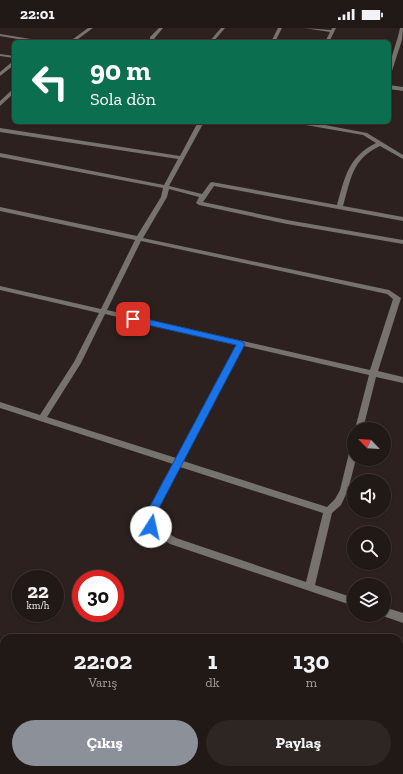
<!DOCTYPE html>
<html lang="tr">
<meta charset="utf-8">
<style>
body{margin:0;font-family:"Zilla Slab",serif;background:#2d2623;color:#f1f3f6;height:100vh;display:flex;flex-direction:column;font-size:15px;white-space:nowrap}
*{box-sizing:border-box;margin:0}
p{font-size:13px;color:#a2a0a1}
.icon{flex:none;width:22px;height:22px;fill:none;stroke:currentColor;stroke-width:2;stroke-linecap:round;stroke-linejoin:round}
.map{position:relative;flex:1;overflow:hidden}
.details{position:absolute;left:0px;top:606px;width:403px;height:140px;display:flex;flex-direction:column;background:#211916;border-radius:12px 12px 0 0;box-shadow:0 1px 3px #0004,0 0 0 1px #3e3835}
.details>*{flex:none}
.banner{position:absolute;left:12px;top:12px;width:379px;height:84px;border-radius:6px;box-shadow:0 1px 3px #0004,0 0 0 1px #3e3835;background:#0b6e4f;color:#fff;overflow:hidden}
.needle{width:26px;rotate:295deg}
.buttons{position:absolute;left:347px;top:394px;display:grid;gap:8px}
.buttons a{display:grid;place-items:center;width:44px;height:44px;border-radius:50%;background:#211916;box-shadow:0 1px 3px #0004,0 0 0 1px #3e3835;font-size:20px}
.speed{position:absolute;left:12px;top:542px;display:flex;gap:8px;font-size:20px;font-weight:700;text-align:center}
.speed>*{display:grid;place-content:center;width:52px;height:52px;border-radius:50%;background:#211916;box-shadow:0 1px 3px #0004,0 0 0 1px #3e3835;line-height:1}
.speed small{font-size:10px;font-weight:400}
.speed .limit{border:6px solid #d22;background:#fff;color:#111}
.pin{position:absolute;display:grid;place-items:center;width:34px;height:34px;color:#fff;margin:-17px;border-radius:8px;box-shadow:0 2px 6px #0006}
.me{position:absolute;width:44px;margin:-22px;rotate:10deg;stroke-linejoin:round;filter:drop-shadow(0 0 3px #0008)}
.turn{display:flex;align-items:center;gap:14px;height:84px;padding:0 12px;font-size:18px}
.turn .icon{width:52px;height:52px;stroke-width:2.5}
.turn b{display:block;font-size:28px;line-height:34px}
.eta{display:flex;justify-content:space-evenly;align-items:center;height:68px;text-align:center}
.eta b{font-size:24px;font-weight:700;line-height:28px}
.action{display:flex;gap:8px;margin-top:auto;padding:8px 12px}
.action a{flex:1;height:46px;border-radius:24px;background:#8c9099;color:#fff;font-size:16px;font-weight:700;line-height:46px;text-align:center}
.action a+a{background:#2d2623;color:#f1f3f6}
.status{display:flex;justify-content:space-between;align-items:center;height:28px;padding:0 20px;background:#211916;direction:ltr}
.status svg{height:11px;fill:currentColor}
.map>svg:first-child{display:block}
.lines{fill:none;stroke-linecap:round;stroke-linejoin:round}
.minor{fill:#76726e;fill-rule:evenodd}
.route{fill:#1a73e8;stroke:#114b97}
</style>
<div class="status"><b>22:01</b><svg viewBox="0 0 49 12"><path d="M0 12V9h3v3zM5 12V6h3v6zM10 12V3h3v9zM15 12V0h3v12zM26 1h20v11H26zM47 4h2v5h-2z"/></svg></div>
<div class="map">
<svg width="403" height="746" viewBox="0 0 403 746">
<rect width="100%" height="100%" fill="#2c211e"/>
<g class="lines">
<!-- minor -->
<g class="minor">
<path d="M88,0H93L74,14H69Z"/>
<path d="M159,0H163L154,11H150V9Z"/>
<path d="M221,0H225L213,14H209Z"/>
<path d="M278,0H282L275,14H271Z"/>
<path d="M304,0L331,2L332,0H336L329,14H325L330,4Z"/>
<path d="M400,0H403L402,12L391,46L389,47C389,31 397,16 400,0Z"/>
<path d="M0,6L43,13L45,14H35L0,8Z"/>
<path d="M0,26L14,28V30L0,28Z"/>
<path d="M12,34H14V37L0,48V44Z"/>
<path d="M389,57L403,59V63L389,61Z"/>
<path d="M14,60V65L0,78V73Z"/>
<path d="M198,94H204L169,158L202,166L210,155L212,154L337,177C345,149 348,129 376,115L363,107L300,96L297,94H309L367,105L403,127V131L380,118C352,131 351,151 343,178L403,189V193L214,158L203,174L287,192L403,212V216L287,196L199,177L196,175L199,169L169,161L167,169L143,210L389,262L401,270L378,343L403,349V355L376,349L363,401H355L369,347L244,318L183,433L327,479L335,471L340,462L350,421L351,419L354,418V431H356L348,462L341,477L332,485L315,557L354,570V578L170,516L148,502C141,487 166,450 173,436L0,380V374L40,387L74,334L99,285L0,262V258L101,281L135,212L0,183V179L137,208L161,169L163,160L0,129V125L164,157L178,131L0,104V100L180,128ZM141,213L387,266L393,271L370,342L107,282ZM105,286L237,317L176,430L47,389L81,335ZM180,439L323,485L306,554L176,510L156,497L158,482Z"/>
<path d="M384,579L403,585V595L380,587H384Z"/>
<path d="M0,670L4,671V682L0,681Z"/>
<path d="M118,742H135L137,746H120Z"/>
</g>
</g>
<!-- route -->
<path class="route" d="M133,288L241,313L245,316L158,482L156,499L151,504L146,499L148,482L236,317L130,293V289Z"/>
</svg>
<div class="buttons">
<a><svg class="needle" viewBox="-14 -14 28 28"><path d="M0-13l5 13h-10z" fill="#e53935"/><path d="M0 13l5-13h-10z" fill="#a2a0a1"/></svg></a>
<a><svg class="icon" aria-label="sound" viewBox="0 0 24 24"><path d="M4 9h4l5-4v14l-5-4H4zM17 9q2 3 0 6"/></svg></a>
<a><svg class="icon" aria-label="search" viewBox="0 0 24 24"><circle cx="10" cy="10" r="6"/><path d="M15 15l6 6"/></svg></a>
<a><svg class="icon" aria-label="layers" viewBox="0 0 24 24"><path d="M12 4l9 5-9 5-9-5zM3 14l9 5 9-5"/></svg></a>
</div>
<div class="speed"><div>22<small>km/h</small></div><div class="limit">30</div></div>
<div class="pin" style="left:133px;top:291px;background:#d93025"><svg class="icon" aria-label="arrive" viewBox="0 0 24 24"><path d="M6 21V4h12l-3 4 3 4H6"/></svg></div>
<svg class="me" style="left:151px;top:499px" viewBox="-20 -20 40 40"><circle r="19" fill="#fff"/><path d="M0-13L10 11 0 6-10 11z" fill="#1a73e8"/></svg>
<div class="banner">
<div class="turn"><svg class="icon" aria-label="left" viewBox="0 0 24 24"><path d="M17 20v-9H6M10 6l-5 5 5 5"/></svg><div><b>90 m</b>Sola dön</div></div>
</div>
<section class="details">
<div class="eta">
<div><b>22:02</b><p>Varış</p></div>
<div><b>1</b><p>dk</p></div>
<div><b>130</b><p>m</p></div>
</div>
<div class="action"><a>Çıkış</a><a>Paylaş</a></div>
</section>
</div>
